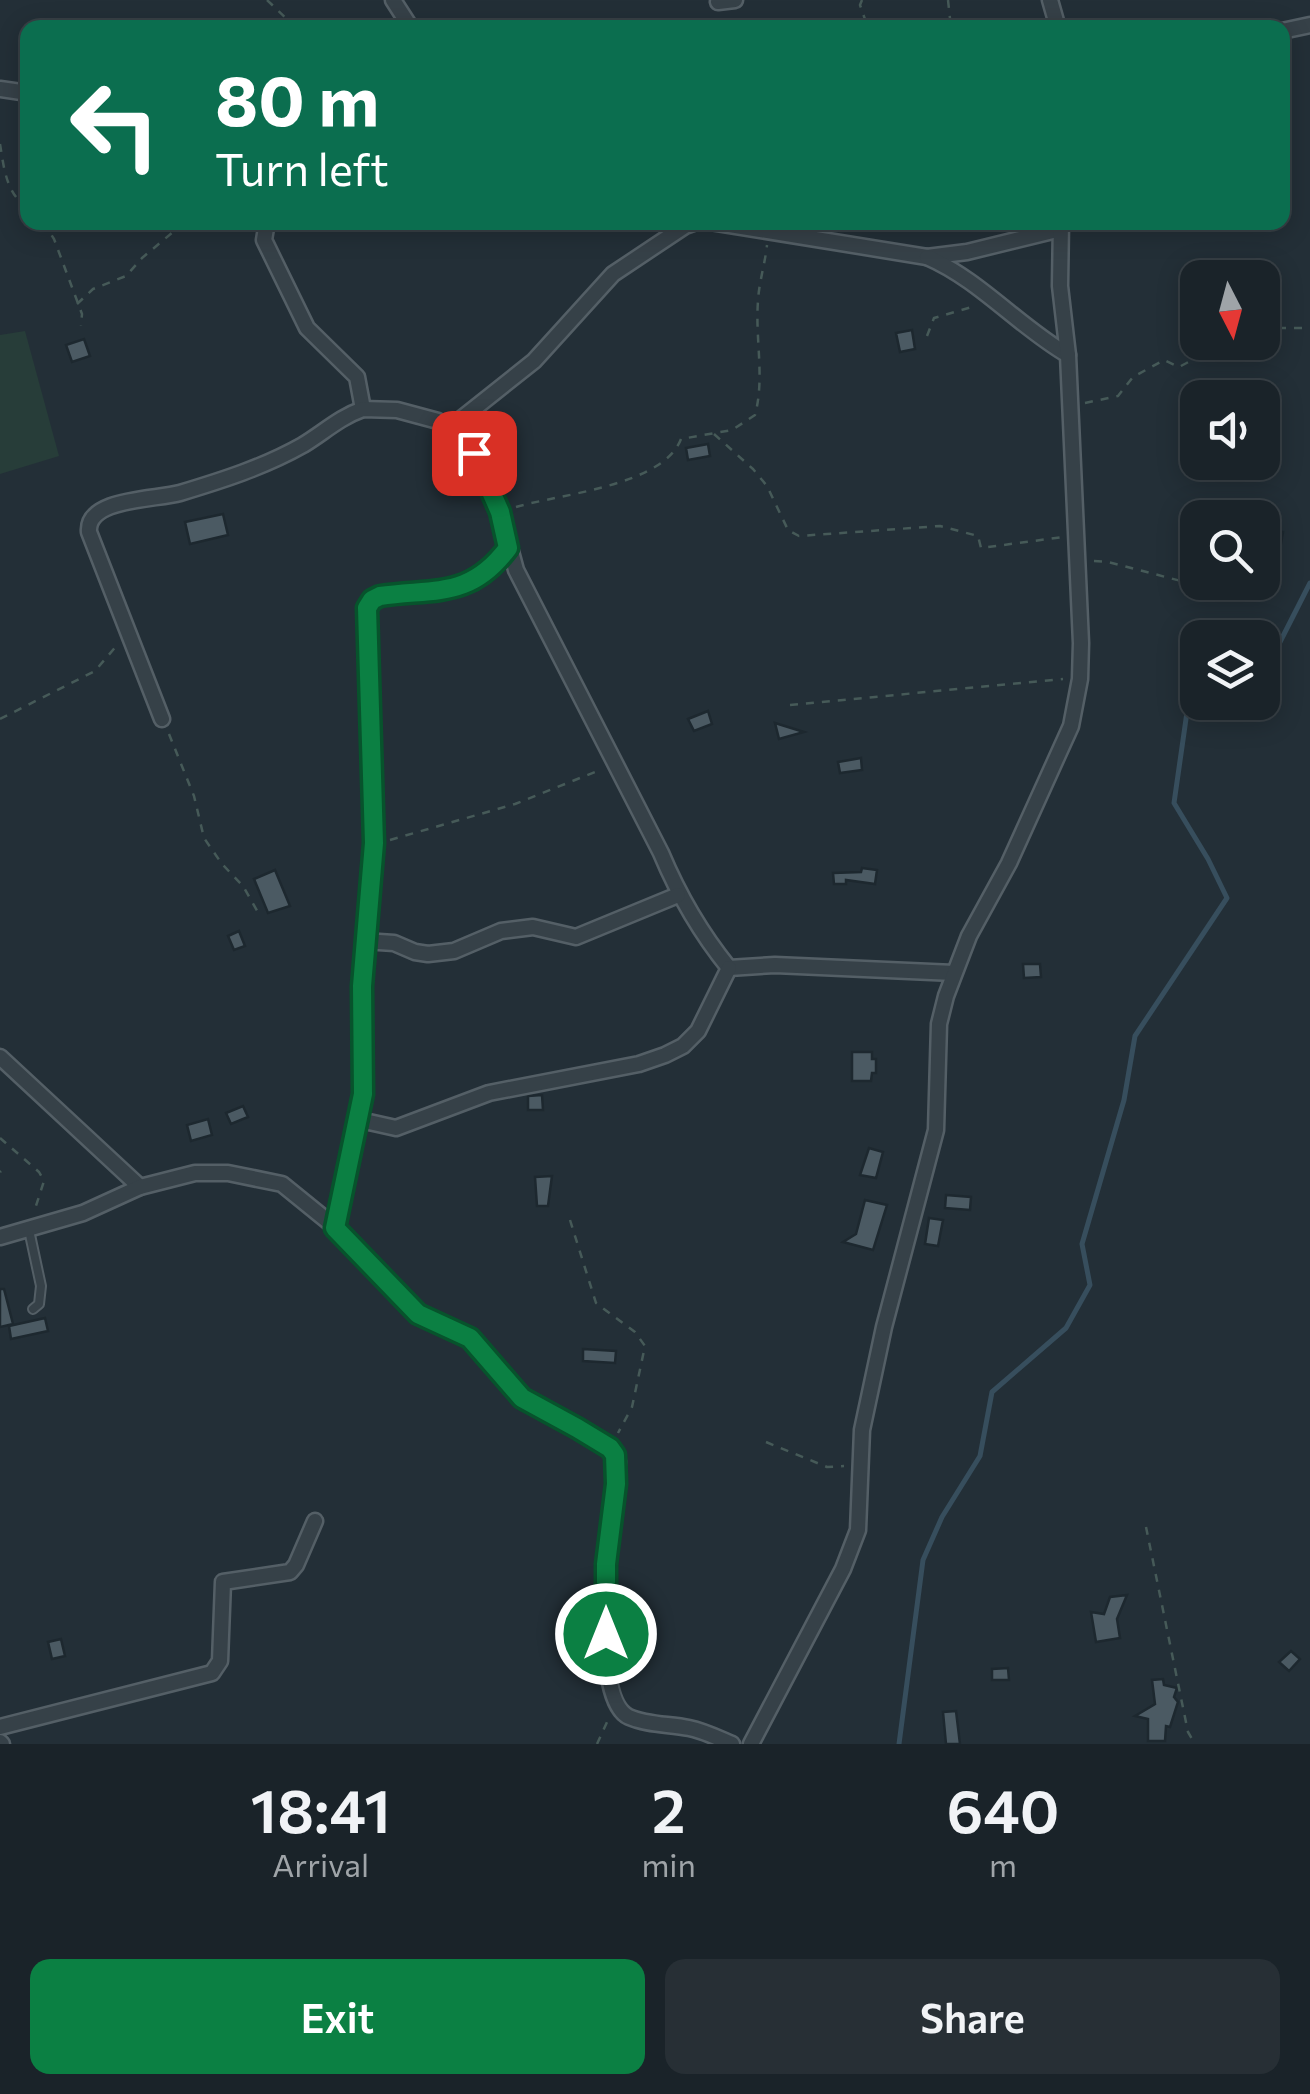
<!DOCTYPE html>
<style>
body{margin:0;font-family:Commissioner,sans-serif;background:#272f35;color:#f1f3f6;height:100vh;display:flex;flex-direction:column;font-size:38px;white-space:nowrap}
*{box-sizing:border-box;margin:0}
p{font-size:32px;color:#9fa4a8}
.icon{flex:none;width:55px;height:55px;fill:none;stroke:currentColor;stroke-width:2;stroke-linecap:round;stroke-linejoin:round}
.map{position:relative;height:1744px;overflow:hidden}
.sheet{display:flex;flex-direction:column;background:#1a2329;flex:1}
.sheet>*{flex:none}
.banner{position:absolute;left:20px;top:20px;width:1270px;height:210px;border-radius:20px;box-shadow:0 5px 25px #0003,0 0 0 2px #384046;background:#0b6e4f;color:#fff;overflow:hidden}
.needle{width:65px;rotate:174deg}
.fabs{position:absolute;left:1180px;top:260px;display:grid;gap:20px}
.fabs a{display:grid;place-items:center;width:100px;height:100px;border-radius:20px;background:#1a2329;box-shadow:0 5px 25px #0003,0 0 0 2px #384046;font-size:50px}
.pin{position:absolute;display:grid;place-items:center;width:85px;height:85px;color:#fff;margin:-42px;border-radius:20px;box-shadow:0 5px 15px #0006}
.me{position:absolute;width:110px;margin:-55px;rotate:0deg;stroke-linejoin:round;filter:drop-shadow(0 0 8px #0008)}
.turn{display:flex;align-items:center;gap:35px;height:210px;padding:0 30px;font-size:45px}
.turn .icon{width:130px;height:130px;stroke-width:2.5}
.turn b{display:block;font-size:70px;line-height:85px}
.eta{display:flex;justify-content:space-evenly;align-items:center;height:170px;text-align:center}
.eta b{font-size:60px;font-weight:600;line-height:70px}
.button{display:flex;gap:20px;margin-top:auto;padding:20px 30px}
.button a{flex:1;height:115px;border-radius:20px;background:#0b8043;color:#fff;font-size:40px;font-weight:600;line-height:115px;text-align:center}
.button a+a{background:#272f35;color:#f1f3f6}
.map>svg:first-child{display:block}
.green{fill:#273d39}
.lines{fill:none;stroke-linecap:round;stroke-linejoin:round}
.stream{stroke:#374e5d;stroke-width:5}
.building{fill:#4b5a63;stroke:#1d282f;stroke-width:2.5}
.service-casing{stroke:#545f66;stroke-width:12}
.minor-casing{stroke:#545f66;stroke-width:19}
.path{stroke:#465a58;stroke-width:2.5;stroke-dasharray:8 8;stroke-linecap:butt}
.service{stroke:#364148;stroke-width:8}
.minor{stroke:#364148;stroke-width:14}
.route-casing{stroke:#07532c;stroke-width:25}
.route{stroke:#0b8043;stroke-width:18}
</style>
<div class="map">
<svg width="1310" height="1744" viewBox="0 0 1310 1744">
<rect width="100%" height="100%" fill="#232f37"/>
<!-- green -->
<path class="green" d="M25,331L59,456L0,474V335Z"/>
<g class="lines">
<!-- stream -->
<g class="stream">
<path d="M1262,652L1279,644L1310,583"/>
<path d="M899,1744L923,1560L942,1517L980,1456L992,1392L1066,1328L1090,1285L1082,1244L1124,1100L1135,1036L1227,898L1208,859L1174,803L1187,712L1198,699"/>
</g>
</g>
<!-- building -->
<g class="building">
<path d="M912,330L915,349L900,352L896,333Z"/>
<path d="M84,339L90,356L72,362L66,345Z"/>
<path d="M708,444L710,456L688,460L686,448Z"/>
<path d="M223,514L228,535L190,544L185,522Z"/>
<path d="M1264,529L1283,532L1281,543L1262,540Z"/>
<path d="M708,711L712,724L694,731L688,719Z"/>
<path d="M775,723L804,732L779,739Z"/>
<path d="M861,758L862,770L840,773L838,762Z"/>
<path d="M862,868L877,870L875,884L846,880V884H834L833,873L861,872Z"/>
<path d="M275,870L290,906L268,913L254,879Z"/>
<path d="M239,931L245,946L234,950L228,936Z"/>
<path d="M1023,964H1040L1041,977L1024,978Z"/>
<path d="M852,1052H872V1059H876V1073H872L871,1081H852Z"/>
<path d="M542,1095L543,1110H528V1096Z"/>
<path d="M243,1106L248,1117L231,1124L226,1113Z"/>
<path d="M208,1119L212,1135L191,1141L187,1125Z"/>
<path d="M869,1148L883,1152L876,1178L860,1175Z"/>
<path d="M552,1176L548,1206H537L535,1177Z"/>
<path d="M946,1195L971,1197L970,1210L945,1208Z"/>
<path d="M865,1200L887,1205L873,1250L843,1242L856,1234Z"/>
<path d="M929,1218L943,1220L938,1246L925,1244Z"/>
<path d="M0,1289H4L13,1324L0,1327Z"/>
<path d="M45,1318L48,1331L11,1339L9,1326Z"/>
<path d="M583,1349L616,1351L615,1363L583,1361Z"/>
<path d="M1127,1595L1117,1619L1120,1638L1096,1642L1091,1612L1104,1614L1110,1597Z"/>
<path d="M61,1639L65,1656L52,1659L48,1642Z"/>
<path d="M1291,1651L1300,1659L1289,1671L1279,1662Z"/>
<path d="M1008,1668L1009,1680H992V1669Z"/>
<path d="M1163,1679L1164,1685L1177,1688L1174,1697L1178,1702L1170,1727L1166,1726L1165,1741H1148V1719L1135,1716L1155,1704L1152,1680Z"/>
<path d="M956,1711L960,1744H946L943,1712Z"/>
</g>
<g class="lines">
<!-- service casing -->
<g class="service-casing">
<path id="service" d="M29,1230L41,1286L39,1304L33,1309"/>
</g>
<!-- minor casing -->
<g class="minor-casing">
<g id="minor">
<path d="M393,0L411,28"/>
<path d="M1050,0L1058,28"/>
<path d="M718,2L735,0"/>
<path d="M1282,31L1310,25"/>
<path d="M0,89L28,93"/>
<path d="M267,222L264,240L307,328L357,377L363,409"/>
<path d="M711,222L927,257L967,252L1061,229"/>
<path d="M927,257C980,280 1018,326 1068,355"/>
<path d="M451,427L534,361L613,274L685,226L696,222"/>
<path d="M162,719L89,532C86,498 155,500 180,493C223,480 264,467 303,445C323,433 340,417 363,409L397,410L438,421L461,435L474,453L500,511L516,570L661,853C679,896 699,931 729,968L775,965L954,973"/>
<path d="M364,941L394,943L415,952L428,954L454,951L501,931L533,927L576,937L678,895"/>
<path d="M0,1057L140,1187"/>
<path d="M360,1120L364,1063V941L374,843L367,608L372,600L380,596C436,587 470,599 509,548"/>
<path d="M335,1227L360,1120L396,1128L489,1093L639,1064L665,1055L683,1046L698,1031L729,968"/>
<path d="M0,1237L83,1213L140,1187L195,1173H228L282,1184L335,1227L418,1315L470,1338L521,1398L610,1447L618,1462C614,1505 586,1697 629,1717C647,1725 670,1724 689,1728C704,1731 718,1738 732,1744"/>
<path d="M0,1727L212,1673L220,1661L223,1582L290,1572L296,1565L315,1521"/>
<path d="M0,1742L2,1744"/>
<path d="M751,1744L843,1569L858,1530L862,1430L884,1327L936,1130L939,1024L946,996L969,936L1009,863L1071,726L1080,679L1081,643L1068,355L1060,286L1061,222"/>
</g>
</g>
<!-- path -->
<g class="path">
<path d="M267,0L289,21L291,28"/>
<path d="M862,0L860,5L868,28"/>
<path d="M948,0L951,28"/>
<path d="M0,144C4,168 6,194 28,208"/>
<path d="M43,222L54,239L82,314L81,326"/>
<path d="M77,304L93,289L126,276L142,258L185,222"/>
<path d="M1262,328H1310"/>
<path d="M927,336L934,318L975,306"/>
<path d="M1085,403L1118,396L1133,377L1164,360L1179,367L1226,342"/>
<path d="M714,434L753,469L767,486L788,530L799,536L940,526L978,536L981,548L1063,537"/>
<path d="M516,507C560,494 663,486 681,439L732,430L755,415C765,378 755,339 758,301C759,282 765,264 767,245"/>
<path d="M1094,561L1108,562L1208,588L1254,586"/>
<path d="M790,705L1063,679"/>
<path d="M0,719L95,671L118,644"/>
<path d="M169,734L194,796L204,838L222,864L243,886L259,914"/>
<path d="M390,840L515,804L600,770"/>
<path d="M0,1138L39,1172L44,1181L35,1209"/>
<path d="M0,1172L1,1171"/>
<path d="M570,1220L596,1303L635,1332L645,1346L632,1407L618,1433"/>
<path d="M766,1442L827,1467L844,1466"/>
<path d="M1146,1527L1188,1732L1195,1744"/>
<path d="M597,1744L607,1722L611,1721"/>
</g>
<!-- service -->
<use href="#service" class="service"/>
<!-- minor -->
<use href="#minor" class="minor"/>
</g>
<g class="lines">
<!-- route casing -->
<g class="route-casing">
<path id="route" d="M474,453L500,512L508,548C470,599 435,588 380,596L372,600L367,608L374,843L362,986L363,1094L335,1228L418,1314L470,1338L522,1398L577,1428L610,1448L615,1455L616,1484L606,1564V1634"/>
</g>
<!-- route -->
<use href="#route" class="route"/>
</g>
</svg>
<div class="fabs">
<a><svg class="needle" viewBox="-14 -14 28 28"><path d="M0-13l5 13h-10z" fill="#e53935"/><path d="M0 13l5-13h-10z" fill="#9fa4a8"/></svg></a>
<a><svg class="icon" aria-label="sound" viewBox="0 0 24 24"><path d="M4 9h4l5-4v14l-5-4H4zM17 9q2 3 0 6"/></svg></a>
<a><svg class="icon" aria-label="search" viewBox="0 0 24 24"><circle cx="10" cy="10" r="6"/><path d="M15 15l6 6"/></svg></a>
<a><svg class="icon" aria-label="layers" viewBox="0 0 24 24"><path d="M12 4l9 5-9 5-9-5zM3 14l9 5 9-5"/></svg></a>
</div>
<div class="pin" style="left:474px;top:453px;background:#d93025"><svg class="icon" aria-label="arrive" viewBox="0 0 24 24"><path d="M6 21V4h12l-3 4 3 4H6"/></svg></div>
<svg class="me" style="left:606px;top:1634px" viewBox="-20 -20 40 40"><circle r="17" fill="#0b8043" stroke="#fff" stroke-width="3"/><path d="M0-11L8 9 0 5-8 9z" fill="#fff"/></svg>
<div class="banner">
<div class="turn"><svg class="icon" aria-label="left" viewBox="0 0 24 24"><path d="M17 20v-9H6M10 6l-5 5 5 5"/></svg><div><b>80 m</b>Turn left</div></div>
</div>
</div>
<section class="sheet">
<div class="eta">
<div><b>18:41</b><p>Arrival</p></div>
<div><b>2</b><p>min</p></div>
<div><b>640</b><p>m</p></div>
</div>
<div class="button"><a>Exit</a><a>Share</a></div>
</section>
